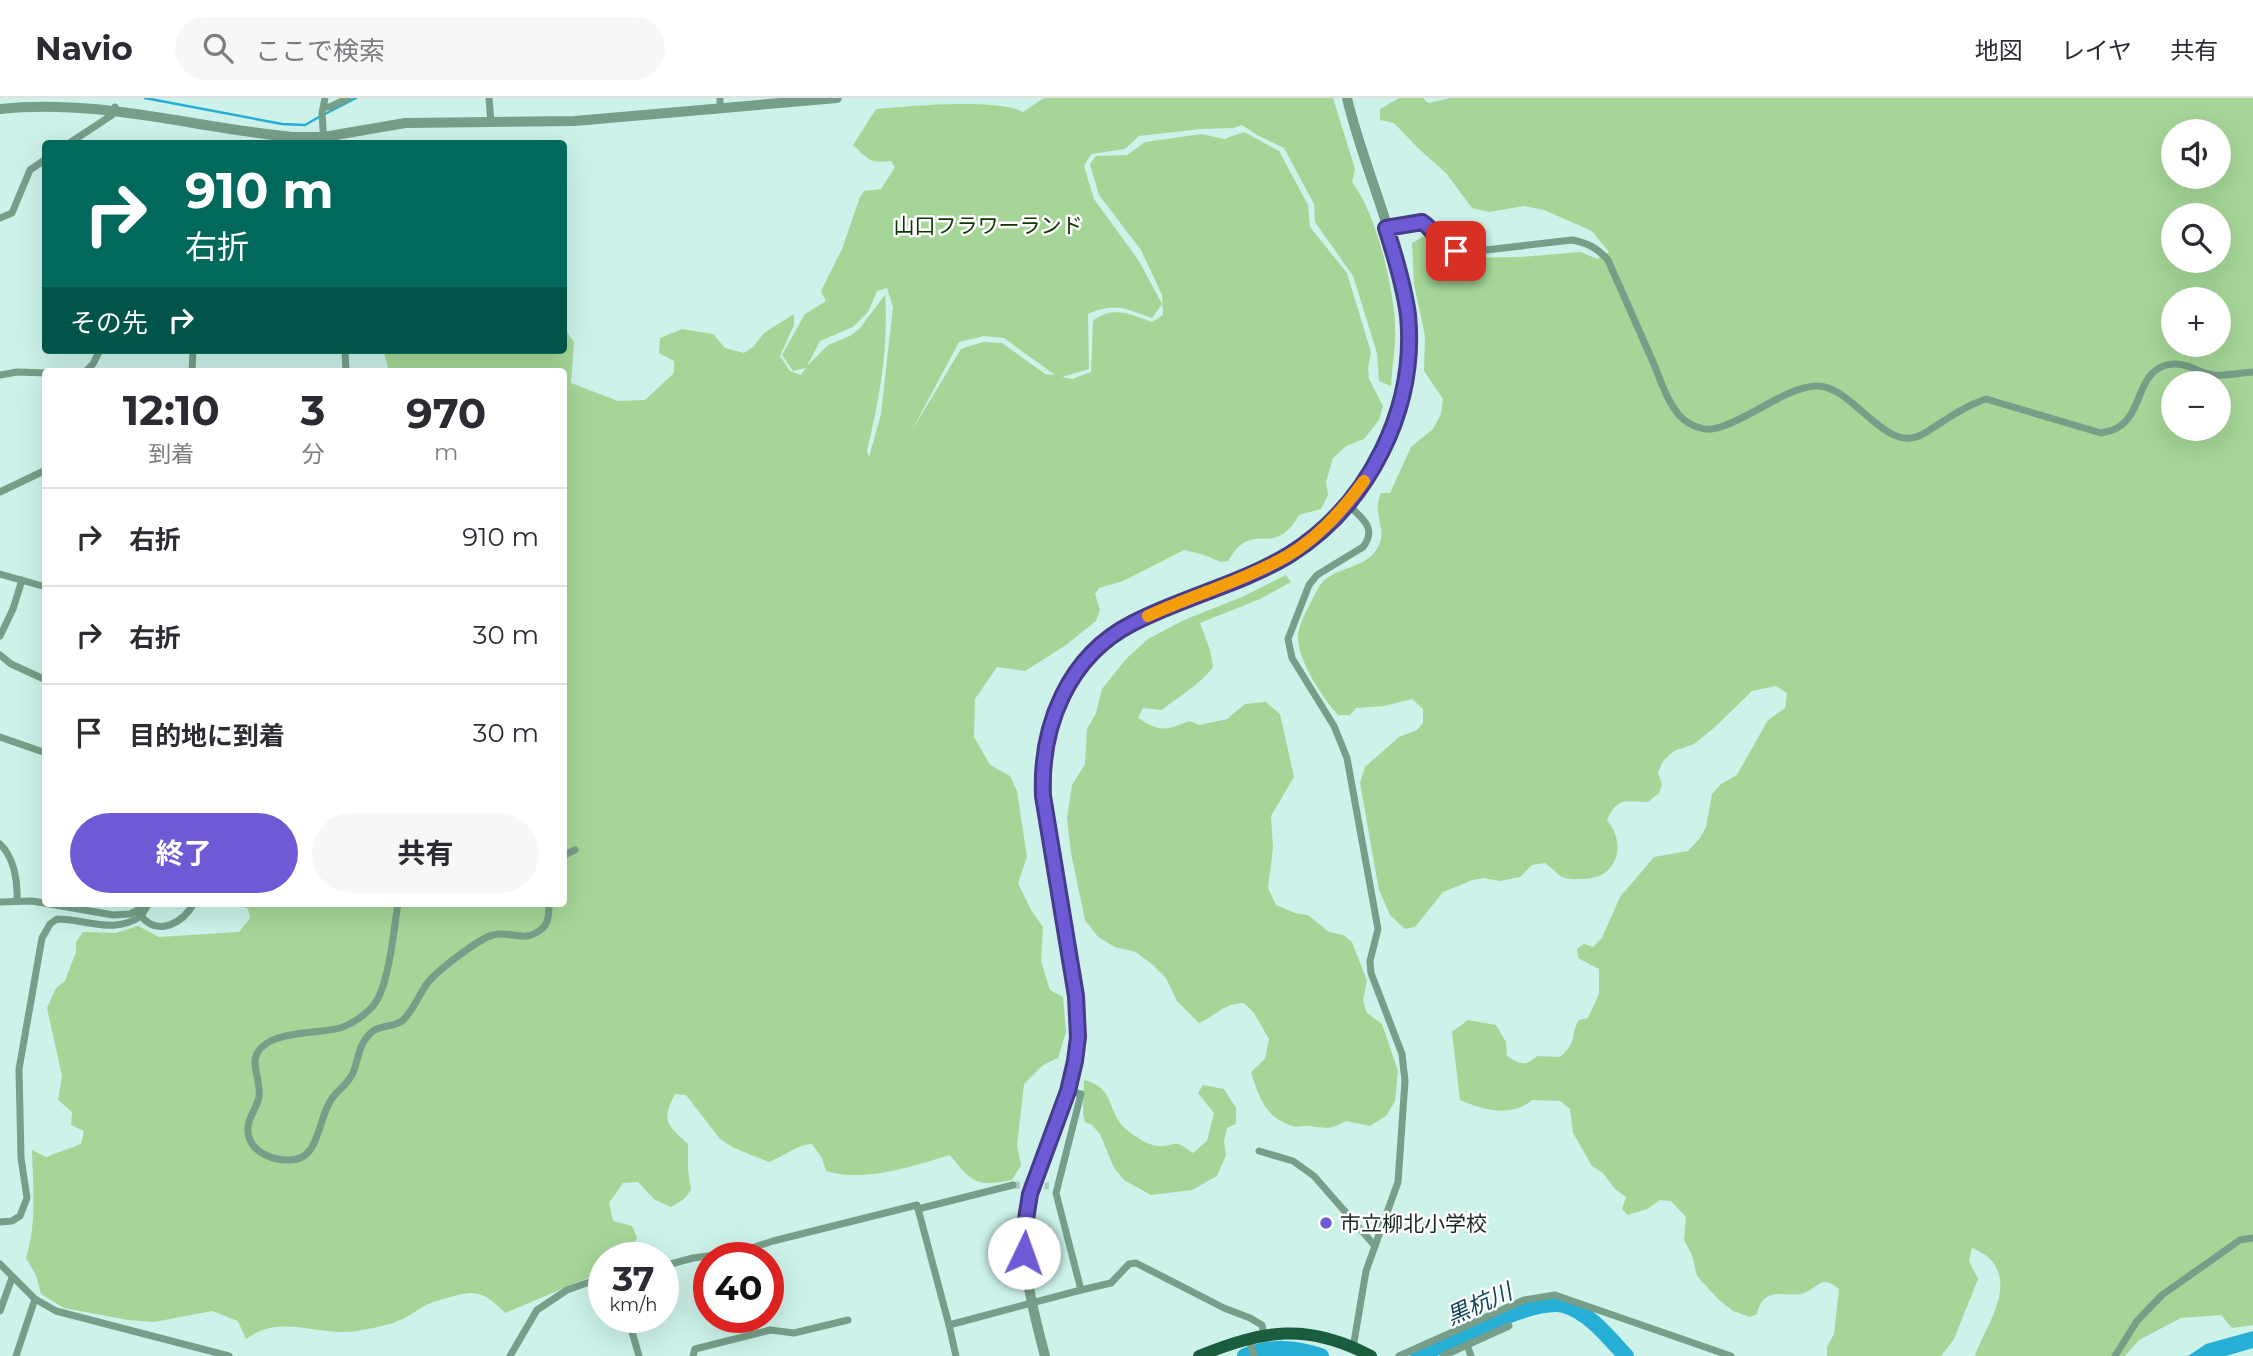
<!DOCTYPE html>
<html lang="ja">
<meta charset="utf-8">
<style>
body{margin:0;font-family:Montserrat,"Noto Sans JP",sans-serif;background:#f7f7f7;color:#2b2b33;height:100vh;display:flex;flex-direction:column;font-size:26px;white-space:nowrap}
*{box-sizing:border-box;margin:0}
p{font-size:23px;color:#7c7c81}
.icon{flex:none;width:38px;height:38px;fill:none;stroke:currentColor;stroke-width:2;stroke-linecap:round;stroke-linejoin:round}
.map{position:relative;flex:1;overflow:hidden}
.details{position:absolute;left:42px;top:270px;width:525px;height:539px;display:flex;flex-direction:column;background:#fff;border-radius:7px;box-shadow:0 7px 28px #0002}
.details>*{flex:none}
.hud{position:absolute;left:42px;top:42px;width:525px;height:214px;border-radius:7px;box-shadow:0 7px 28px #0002;background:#00695c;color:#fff;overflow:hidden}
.tools{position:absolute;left:2161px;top:21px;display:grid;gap:14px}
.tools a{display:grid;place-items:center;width:70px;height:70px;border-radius:50%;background:#fff;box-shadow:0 7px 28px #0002;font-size:35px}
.speed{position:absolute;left:588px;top:1144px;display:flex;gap:14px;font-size:35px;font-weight:700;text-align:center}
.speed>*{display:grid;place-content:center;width:91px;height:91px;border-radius:50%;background:#fff;box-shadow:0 7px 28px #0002;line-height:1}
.speed small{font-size:18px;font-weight:400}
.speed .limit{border:10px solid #d22;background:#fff;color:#111}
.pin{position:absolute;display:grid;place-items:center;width:60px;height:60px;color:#fff;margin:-30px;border-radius:14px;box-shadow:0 4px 10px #0006}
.me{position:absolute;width:77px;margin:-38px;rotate:3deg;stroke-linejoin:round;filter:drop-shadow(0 0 5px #0008)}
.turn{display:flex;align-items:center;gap:24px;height:147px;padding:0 28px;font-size:32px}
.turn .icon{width:91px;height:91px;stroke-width:2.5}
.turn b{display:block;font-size:49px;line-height:60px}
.then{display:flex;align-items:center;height:66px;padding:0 28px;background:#0003;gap:14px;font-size:26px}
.eta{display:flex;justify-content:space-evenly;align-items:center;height:119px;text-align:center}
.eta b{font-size:42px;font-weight:700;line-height:49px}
.button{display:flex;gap:14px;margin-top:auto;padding:14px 28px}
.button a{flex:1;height:80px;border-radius:42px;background:#6d5bd5;color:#fff;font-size:28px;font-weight:700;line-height:80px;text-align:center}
.button a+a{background:#f7f7f7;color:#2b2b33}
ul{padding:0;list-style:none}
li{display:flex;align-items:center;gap:21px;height:98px;padding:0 28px;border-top:2px solid #e1e1e2}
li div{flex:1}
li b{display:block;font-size:26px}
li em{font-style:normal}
header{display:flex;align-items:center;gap:42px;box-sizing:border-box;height:98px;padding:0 35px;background:#fff;border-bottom:2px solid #e1e1e2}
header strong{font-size:33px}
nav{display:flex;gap:38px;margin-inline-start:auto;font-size:24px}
.search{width:490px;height:63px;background:#f7f7f7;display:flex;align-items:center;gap:18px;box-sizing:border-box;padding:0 24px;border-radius:38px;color:#7c7c81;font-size:26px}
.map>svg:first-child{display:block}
.green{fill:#a5d697;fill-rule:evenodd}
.water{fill:#26aed4}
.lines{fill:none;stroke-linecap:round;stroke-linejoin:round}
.stream{stroke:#26aed4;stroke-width:2.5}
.river{stroke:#26aed4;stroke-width:16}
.minor-tunnel{stroke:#a8cac2;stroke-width:7;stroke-dasharray:7 3.5;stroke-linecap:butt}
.minor{stroke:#769e88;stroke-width:7}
.tertiary{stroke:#769e88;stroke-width:10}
.primary{stroke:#1a5c3e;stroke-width:12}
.route-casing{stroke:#473b8a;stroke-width:18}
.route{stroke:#6d5bd5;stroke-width:12}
.slow{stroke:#f59e0b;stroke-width:12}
.poi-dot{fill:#6d5bd5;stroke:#fff;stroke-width:2.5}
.labels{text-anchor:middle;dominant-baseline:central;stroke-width:5;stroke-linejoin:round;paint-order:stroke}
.park-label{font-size:21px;fill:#0f3601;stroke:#fff}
.poi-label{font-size:21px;fill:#192825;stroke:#fff;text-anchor:start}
.water-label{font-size:23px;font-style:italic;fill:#124758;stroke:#fff}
</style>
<header>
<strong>Navio</strong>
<div class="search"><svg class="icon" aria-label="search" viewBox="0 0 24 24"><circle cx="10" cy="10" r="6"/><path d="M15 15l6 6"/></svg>ここで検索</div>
<nav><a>地図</a><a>レイヤ</a><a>共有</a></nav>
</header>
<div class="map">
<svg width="2253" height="1258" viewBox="0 0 2253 1258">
<rect width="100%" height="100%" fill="#ccf2e9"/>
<!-- green -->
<g class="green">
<path d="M1044,0H1333L1355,71L1352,84C1376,115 1394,189 1395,228C1396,248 1392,269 1391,288L1379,283L1377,255L1353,178L1315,124L1314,106L1284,50L1257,37L1242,27L1233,30L1201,31L1139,38L1125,51L1091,56L1084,68L1094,101L1139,163L1162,206L1152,220C1125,211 1116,204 1088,216L1089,271L1062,279L1072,281L1091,274L1093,223C1112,207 1131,216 1152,224L1163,217L1162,197L1141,152L1099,97L1090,66L1096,58L1127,57L1145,44L1202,36L1224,41L1244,34L1279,53L1308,107L1310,129L1347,175L1371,254L1368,270L1369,281L1383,308L1379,322L1364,341L1346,348L1333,360L1326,384L1328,397L1321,411L1299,417C1276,457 1260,429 1238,449C1234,453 1231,459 1228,463L1221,464L1201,456L1184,452L1123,483L1099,490L1095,496L1100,512L1096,523L1066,547L1025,573L997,569L975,601L974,639L990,667L1010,678L1017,693L1027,759L1018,785L1031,812L1043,829L1041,863L1050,892L1063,899L1066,934L1058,960L1043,967L1024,986L1017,1047L1021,1067L1012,1082C977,1089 972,1085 950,1057C912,1068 865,1085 826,1073L822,1060L812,1046C795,1047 785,1058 769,1064L734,1050L720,1041L686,997L675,996C661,1023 667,1027 688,1046V1072L691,1092L684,1101L671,1109L655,1102L638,1084L623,1085L609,1105L613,1123L632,1128L637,1140C629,1157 623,1160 604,1160V1171L595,1177L505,1215C495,1205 488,1197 473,1195C464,1194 435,1203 426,1207C417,1212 408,1219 398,1223C385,1228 369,1231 356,1233C317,1239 281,1215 246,1241L238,1223L212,1213L154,1224L128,1222L64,1210L41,1196L36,1177L26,1160C37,1125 33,1088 32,1052L46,1059L81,1046L84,1033L71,1027L72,1014L58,1002L62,978L47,910L56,890L65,883L76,854V844L83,834L116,835L138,828L159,839L239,834L250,820L248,811L239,805H564V273H389L383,252H564V230L574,244L571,285L618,303L645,302L674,275V263L659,255L660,240L682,231L713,236L725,250L744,255L753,249L764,235L794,216V227L780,258L790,273L801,277L806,270L793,273L782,257L805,216L826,203L821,193L842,151L860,99L864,93L881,91L895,69L891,63C870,66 868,61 853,47L876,11C910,8 996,0 1023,14ZM887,190L893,209L881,316L869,359L867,353C879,303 889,248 885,197L860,230L850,238L828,247L807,268L820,243L853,229L868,214L877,193ZM984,238L1004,240L1055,277L1045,276L1002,245L983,244L961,251L911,334L959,244Z"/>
<path d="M1399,0H1423L1428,5L1451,0H2253V1227L2232,1230L2221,1217L2181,1220L2139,1242L2125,1258H1975C1984,1230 2017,1189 1990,1161C1986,1156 1977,1153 1972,1149L1969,1163L1978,1181L1954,1241L1941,1258H1827V1249L1834,1236L1839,1191C1820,1176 1820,1189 1804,1195C1786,1201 1764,1185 1757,1216L1750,1219L1733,1213L1718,1201L1697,1178L1692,1157L1684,1142L1686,1119L1671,1103L1660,1102L1647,1111L1628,1117L1622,1111L1626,1099L1615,1091L1603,1075L1592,1068L1573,1035L1570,1011L1560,1003L1532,1002C1511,1020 1483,1012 1460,1002L1452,934L1468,922L1496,927L1506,944L1507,958C1520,966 1525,969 1537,958L1560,959C1579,942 1569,939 1579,922L1588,920L1599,896V871L1578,860L1577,851L1584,846L1593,849L1602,840L1620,799L1654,759L1688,753L1700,740L1706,729L1712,696L1721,686L1737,677L1768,622L1785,610L1787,595L1776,588L1752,593L1715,629L1694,646L1674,653L1663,663L1658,675L1662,686L1659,695L1648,704C1625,704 1618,698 1607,722C1627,746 1618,780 1584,781C1577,781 1569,782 1562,779C1557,776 1551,769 1545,765L1532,767L1520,779L1500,783L1483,780L1473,782L1443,794L1415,829L1405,831L1390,817L1379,792L1360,685L1365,669L1399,639L1417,632L1423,625V611L1412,601L1384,608L1356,610L1350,617H1338C1323,600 1300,566 1298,542C1297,530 1306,513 1312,502C1315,497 1318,488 1323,484C1335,470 1362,470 1374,455C1392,433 1370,419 1381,395H1390L1411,349L1433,331L1441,316L1443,301L1424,273L1425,238L1414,186L1412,145L1424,138L1437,153L1457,160L1521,159L1581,154L1597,161L1609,154L1592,133L1544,112L1524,108L1489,114L1472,110L1446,75L1419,51L1394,25L1380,22V11ZM2174,33H2219V79H2174ZM2174,117H2219V163H2174ZM2174,201H2219V247H2174ZM2174,285H2219V331H2174Z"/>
<path d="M1286,477L1291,484L1260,501L1200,525L1210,552L1213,569C1200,587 1179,598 1162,612L1143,610L1138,620C1160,634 1165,633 1189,623L1200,627L1227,621L1245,606L1266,604L1280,616L1294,679L1271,718L1273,750L1268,790L1276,807L1295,815L1308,817L1329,834L1343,837L1352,844L1367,883L1363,902L1367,915L1382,926L1398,973L1395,1003L1386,1018L1370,1028L1346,1023C1330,1032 1327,1030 1309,1028C1304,1027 1298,1030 1293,1028C1265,1020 1259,999 1251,974L1265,961L1269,941L1254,915L1244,905C1222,906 1219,916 1199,925L1177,903L1166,880L1153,867L1136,854L1115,849L1098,839L1085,822L1071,755L1067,720L1072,687L1085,666L1087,631L1096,615L1102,591L1126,561L1148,541L1184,522L1242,499Z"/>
<path d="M1084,982C1117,990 1105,1015 1128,1033C1136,1039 1148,1047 1157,1048C1178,1049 1171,1039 1193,1055L1207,1043L1214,1015L1198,995L1203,987L1224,991L1236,1010V1026L1227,1030L1224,1043L1226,1057L1217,1078L1192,1092L1151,1097L1124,1082L1114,1070L1100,1036L1092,1027L1085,1024L1083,1015Z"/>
</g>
<!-- water -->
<path class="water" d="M2253,1233V1250L2226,1258H2188L2206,1246Z"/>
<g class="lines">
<!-- stream -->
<g class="stream">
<path d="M145,0L282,26L305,27L319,19"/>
<path d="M325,16L356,0"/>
</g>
<!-- river -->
<g class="river">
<path d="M1245,1258C1271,1248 1294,1249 1321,1258"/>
<path d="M1418,1258C1450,1244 1532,1199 1564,1207C1589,1214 1609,1240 1626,1258"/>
</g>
<!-- minor-tunnel -->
<path class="minor-tunnel" d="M1013,1087L1049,1088"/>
<!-- minor -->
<g class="minor">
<path d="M489,0L491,25"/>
<path d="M720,0V11"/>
<path d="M324,9H330L348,0"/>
<path d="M68,46L112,17L115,9"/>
<path d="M324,46L322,15L325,0"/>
<path d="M0,120L12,115L30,72L46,61"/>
<path d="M1386,129L1422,124C1446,139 1430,151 1469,154L1572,142C1588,145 1597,150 1608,162C1623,196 1638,230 1653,264C1660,281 1667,303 1679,317C1688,327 1704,334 1717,330C1749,322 1782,291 1815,288C1850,285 1881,350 1916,339C1924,337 1932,330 1939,326C1954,316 1968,307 1986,301L2101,335C2106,334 2112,333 2117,330C2143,316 2136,276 2166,267C2184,262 2198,275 2214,277C2227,278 2241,275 2253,274"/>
<path d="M345,252L346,273"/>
<path d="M86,273L93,266L100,252"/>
<path d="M192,273L193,252"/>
<path d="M0,277L17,274L46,275"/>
<path d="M0,394L46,372"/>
<path d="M1347,406C1361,419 1378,430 1363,449L1317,477L1309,487L1288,541L1292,560L1334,628L1347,660L1378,831L1370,863L1371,875L1402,956L1405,983L1398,1084L1366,1173L1353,1250"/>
<path d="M0,476L46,489"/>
<path d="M0,538L13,511L22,482"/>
<path d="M0,557L11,566L46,582"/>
<path d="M0,639L46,655"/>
<path d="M46,671V681"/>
<path d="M0,746C14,759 18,784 17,802"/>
<path d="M564,757L575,752"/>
<path d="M0,804L32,803L113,817L130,816L138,812L143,805"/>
<path d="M149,805L141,818C158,839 183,825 194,805"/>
<path d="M398,805C394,830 389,890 373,908C366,916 354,925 343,929C323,937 266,930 256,958C252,966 261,987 259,999C256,1014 244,1023 249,1039C253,1054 272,1062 287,1062C322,1064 316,1020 333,999C340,990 348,986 353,975C359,960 358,945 373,933C381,927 394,929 402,923C413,913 418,899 426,887C435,874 478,841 493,837C510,832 522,845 539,833C549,827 549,816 549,805"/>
<path d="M1259,1053L1293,1063L1314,1078L1375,1148"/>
<path d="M918,1111L1013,1087"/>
<path d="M0,1124L12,1123L20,1118L27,1100L21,1060L19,971L42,840L50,826L57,821C86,821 114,837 141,818"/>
<path d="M0,1166L35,1201L56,1213L229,1258"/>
<path d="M663,1168L693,1160L739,1154L773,1143L917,1107L949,1227"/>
<path d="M1081,1192L1111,1185L1129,1166L1136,1165L1224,1210L1250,1220L1262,1227L1264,1237"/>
<path d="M0,1213L12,1180"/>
<path d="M628,1220L639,1258"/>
<path d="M1249,1241L1254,1258"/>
<path d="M1467,1247L1471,1258"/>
<path d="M16,1258L35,1201"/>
<path d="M510,1258L537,1212L567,1192L604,1179"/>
<path d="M693,1258L695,1251L770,1232L794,1235L848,1222"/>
<path d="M956,1258L949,1227L1081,1192L1056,1095L1081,996L1068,993"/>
<path d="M1399,1258L1524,1202L1555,1197L1731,1258"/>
<path d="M1443,1258L1509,1228"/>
<path d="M2115,1258L2137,1223L2162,1197L2240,1142L2253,1140"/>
</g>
<!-- tertiary -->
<g class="tertiary">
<path d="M0,11C97,0 196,30 292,39H324L405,25L575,23L837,0"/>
<path d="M1045,1258C1031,1205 1016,1151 1030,1096C1043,1043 1074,996 1078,939C1079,913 1074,886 1071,860C1062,806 1051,752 1043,698C1040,628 1068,559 1133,525C1183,499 1239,486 1288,457C1357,416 1404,336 1408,256C1413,167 1367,85 1347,0"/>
</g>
<!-- primary -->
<path class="primary" d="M1199,1258C1264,1232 1307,1224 1371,1258"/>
</g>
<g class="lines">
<!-- route casing -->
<g class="route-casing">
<path id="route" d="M1024,1155V1134L1030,1096L1068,993L1075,963L1078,939L1076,898L1043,698C1040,628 1068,558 1133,525C1183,499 1241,486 1289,457C1369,407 1417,310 1408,217C1404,187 1395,158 1386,130L1422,124C1439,135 1433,146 1456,153"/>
</g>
<!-- route -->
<use href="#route" class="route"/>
<!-- slow -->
<path class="slow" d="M1148,518C1193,497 1243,483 1287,458C1318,440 1343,412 1364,383"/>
</g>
<!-- markers -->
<circle class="poi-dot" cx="1326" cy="1125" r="7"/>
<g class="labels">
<!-- park labels -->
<g class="park-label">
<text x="988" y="127">山口フラワーランド</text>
</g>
<!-- poi labels -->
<g class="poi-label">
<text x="1340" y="1125">市立柳北小学校</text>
</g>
<!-- water labels -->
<g class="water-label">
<text transform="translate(1479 1206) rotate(-24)">黒杭川</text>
</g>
</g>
</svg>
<div class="tools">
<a><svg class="icon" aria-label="sound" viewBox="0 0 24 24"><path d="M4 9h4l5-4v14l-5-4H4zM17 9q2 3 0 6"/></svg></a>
<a><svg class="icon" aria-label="search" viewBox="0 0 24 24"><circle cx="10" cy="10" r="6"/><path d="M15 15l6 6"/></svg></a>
<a>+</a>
<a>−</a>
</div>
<div class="speed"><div>37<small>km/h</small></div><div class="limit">40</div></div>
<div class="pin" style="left:1456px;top:153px;background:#d93025"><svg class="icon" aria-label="arrive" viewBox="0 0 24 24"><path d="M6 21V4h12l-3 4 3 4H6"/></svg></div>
<svg class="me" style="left:1024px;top:1155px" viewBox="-20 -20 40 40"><circle r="19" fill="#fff"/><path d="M0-13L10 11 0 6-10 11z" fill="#6d5bd5"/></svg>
<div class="hud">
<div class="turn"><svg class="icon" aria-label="right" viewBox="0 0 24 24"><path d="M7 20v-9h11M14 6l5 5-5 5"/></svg><div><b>910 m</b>右折</div></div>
<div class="then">その先<svg class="icon" aria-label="right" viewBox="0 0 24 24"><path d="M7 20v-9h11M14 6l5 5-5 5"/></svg></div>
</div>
<section class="details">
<div class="eta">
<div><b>12:10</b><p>到着</p></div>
<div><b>3</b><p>分</p></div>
<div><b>970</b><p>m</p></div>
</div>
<ul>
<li><svg class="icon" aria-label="right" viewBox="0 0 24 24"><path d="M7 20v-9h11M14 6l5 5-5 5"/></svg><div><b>右折</b></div><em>910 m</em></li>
<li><svg class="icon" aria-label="right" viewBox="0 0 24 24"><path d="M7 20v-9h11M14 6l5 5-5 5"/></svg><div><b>右折</b></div><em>30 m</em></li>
<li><svg class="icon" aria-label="arrive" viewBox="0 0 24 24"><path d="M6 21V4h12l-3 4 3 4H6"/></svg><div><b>目的地に到着</b></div><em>30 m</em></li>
</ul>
<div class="button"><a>終了</a><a>共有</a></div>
</section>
</div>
